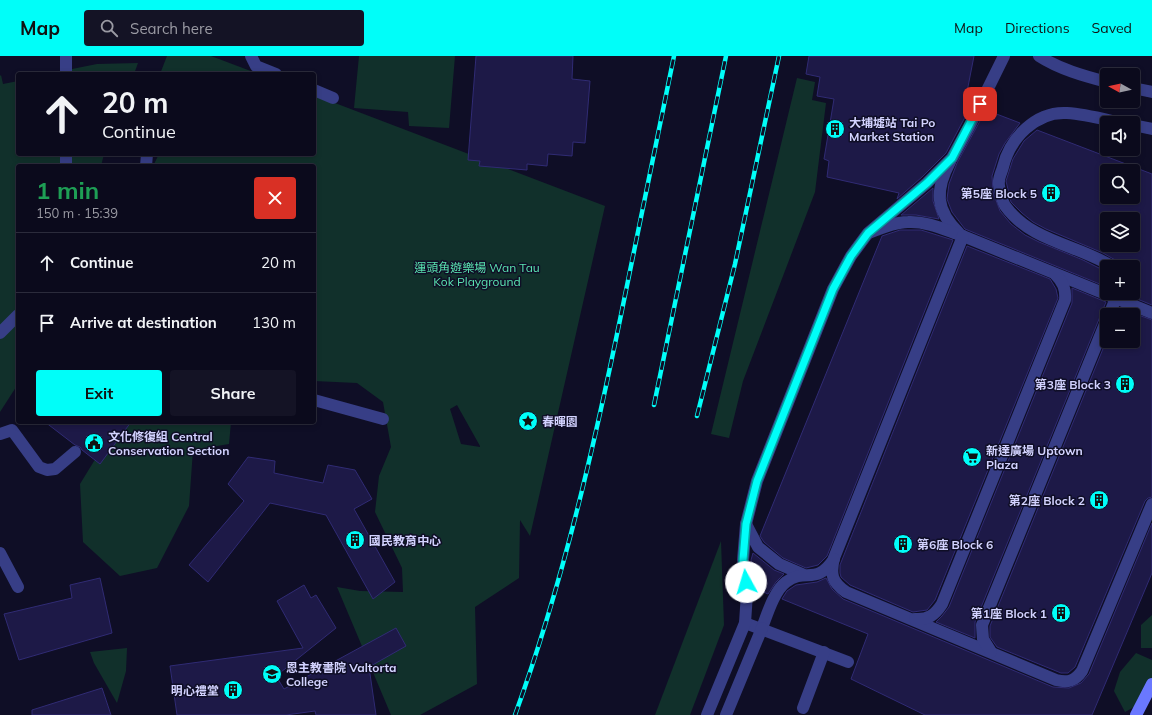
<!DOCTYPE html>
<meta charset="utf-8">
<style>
body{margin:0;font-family:Mulish,"Noto Sans TC",sans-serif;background:#141325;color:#f1f3f6;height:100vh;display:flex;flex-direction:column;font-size:15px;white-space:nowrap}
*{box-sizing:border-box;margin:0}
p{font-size:13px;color:#9a9aa3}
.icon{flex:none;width:22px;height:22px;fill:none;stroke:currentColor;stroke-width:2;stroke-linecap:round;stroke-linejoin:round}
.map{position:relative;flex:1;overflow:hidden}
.sheet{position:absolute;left:16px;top:108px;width:300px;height:260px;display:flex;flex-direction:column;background:#0b0a1c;border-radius:4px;box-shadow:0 2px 6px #0003,0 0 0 1px #2b2b3b}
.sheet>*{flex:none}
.banner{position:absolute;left:16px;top:16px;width:300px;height:84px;border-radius:4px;box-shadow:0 2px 6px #0003,0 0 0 1px #2b2b3b;background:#0b0a1c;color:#f1f3f6;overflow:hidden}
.needle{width:26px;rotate:278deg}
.controls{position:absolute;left:1100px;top:12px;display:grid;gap:8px}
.controls a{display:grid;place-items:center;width:40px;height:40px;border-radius:4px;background:#0b0a1c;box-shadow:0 2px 6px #0003,0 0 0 1px #2b2b3b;font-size:20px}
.pin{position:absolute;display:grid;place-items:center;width:34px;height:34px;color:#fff;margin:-17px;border-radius:8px;box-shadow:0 2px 6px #0006}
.me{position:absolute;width:44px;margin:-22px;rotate:354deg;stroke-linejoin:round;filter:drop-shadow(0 0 3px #0008)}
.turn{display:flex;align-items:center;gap:14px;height:84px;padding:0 20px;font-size:18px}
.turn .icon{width:52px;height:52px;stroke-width:2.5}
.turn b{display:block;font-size:28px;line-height:34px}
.round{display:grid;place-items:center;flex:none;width:42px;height:42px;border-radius:4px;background:#141325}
.head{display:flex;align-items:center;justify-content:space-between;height:68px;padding:0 20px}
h1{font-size:24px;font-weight:700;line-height:30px;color:#1e9e55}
.primary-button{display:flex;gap:8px;margin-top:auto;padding:8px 20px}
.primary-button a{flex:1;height:46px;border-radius:4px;background:#00fef9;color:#111;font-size:16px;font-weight:700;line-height:46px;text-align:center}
.primary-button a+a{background:#141325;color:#f1f3f6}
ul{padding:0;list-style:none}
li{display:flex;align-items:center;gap:12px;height:60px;padding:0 20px;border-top:1px solid #2b2b3b}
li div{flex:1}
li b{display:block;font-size:15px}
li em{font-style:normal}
header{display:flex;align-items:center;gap:24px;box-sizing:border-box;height:56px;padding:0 20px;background:#00fef9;color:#111}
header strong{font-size:19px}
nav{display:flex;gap:22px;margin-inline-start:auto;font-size:14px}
.search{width:280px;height:36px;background:#141325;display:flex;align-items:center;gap:10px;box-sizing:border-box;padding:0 14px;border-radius:4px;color:#9a9aa3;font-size:15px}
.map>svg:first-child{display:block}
.green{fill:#11302b;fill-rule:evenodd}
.building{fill:#1d1947;stroke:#302b74;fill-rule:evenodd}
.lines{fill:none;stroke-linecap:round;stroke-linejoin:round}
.lane{stroke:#373e86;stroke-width:12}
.street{stroke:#373e86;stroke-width:12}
.secondary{stroke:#6a78ff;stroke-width:12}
.rail-casing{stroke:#00fef9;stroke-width:4.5}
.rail{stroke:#0f0e26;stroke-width:3;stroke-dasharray:9;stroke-linecap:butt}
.route-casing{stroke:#00a5a2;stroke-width:10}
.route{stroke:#00fef9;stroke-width:7}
.labels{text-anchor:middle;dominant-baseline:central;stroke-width:3;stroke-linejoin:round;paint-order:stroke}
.poi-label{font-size:12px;font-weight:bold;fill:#d3d3ff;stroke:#0f0e26;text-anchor:start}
.park-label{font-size:12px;fill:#5ae4b1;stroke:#0f0e26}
</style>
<header>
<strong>Map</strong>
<div class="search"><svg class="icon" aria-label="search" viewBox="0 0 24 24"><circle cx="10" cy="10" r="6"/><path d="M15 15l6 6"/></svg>Search here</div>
<nav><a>Map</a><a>Directions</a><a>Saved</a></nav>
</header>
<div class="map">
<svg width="1152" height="659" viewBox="0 0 1152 659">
<rect width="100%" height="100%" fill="#0f0e26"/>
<!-- green -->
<g class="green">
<path d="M167,0H211L259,18H160Z"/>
<path d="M359,0H455L449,72L409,70L408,56L354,52Z"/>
<path d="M138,7L134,18H47L97,8Z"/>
<path d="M1,19L3,28L18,25V98H104L101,110H18V328L0,356V20Z"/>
<path d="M797,22L815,26L812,44L826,47L815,136L743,325L729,382L711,378Z"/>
<path d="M314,39L605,150L530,480L520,464L519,522L475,551L477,628L420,659H391L337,531L360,535L403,536L402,512L375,456L379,420L391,391L383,346L357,327L314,325V110H153L159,98H314ZM457,349L480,390V391L461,388L450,353Z"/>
<path d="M118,366H231L229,388L193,394L189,450L157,512L120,520L83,486L80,428Z"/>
<path d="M721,485L724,569L690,659H655Z"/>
<path d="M1152,559V592H1141V569Z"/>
<path d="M127,592L126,615L117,647L94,607L90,596Z"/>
<path d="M1136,597L1152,604V628L1136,650L1125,656L1114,635L1120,616Z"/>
</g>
<!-- building -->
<g class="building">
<path d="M476,0H573L572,23L590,25L585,87L573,86L572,100L548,98L547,110L527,108V114L479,110L480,105L468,104Z"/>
<path d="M809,0H974L965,46L972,48L946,97L922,121L897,143L899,137L827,121L829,105L824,103L834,43L817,40L820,21L806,18Z"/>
<path d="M986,54L1020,67L1005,87L999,98L992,120L993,136L1000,155L1011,168L1025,179L1039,186L1083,204L1107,216V231L965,173L952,156L947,143L949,128L957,107Z"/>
<path d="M1037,74L1152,118V249L1125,238L1133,237V211H1120L1117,205L1103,197L1046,173L1033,166L1022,157L1011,146L1006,125L1013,103L1024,85ZM1107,115H1133V141H1107ZM1107,163H1133V189H1107Z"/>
<path d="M933,132V145L939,163L916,159H901Z"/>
<path d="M900,174H921L953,184L827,500L818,509L806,512L783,502L764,486L760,480L882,180Z"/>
<path d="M967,190L1050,223L1056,233L1058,242L935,544L927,554L913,556L850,529L841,521L840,517V509Z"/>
<path d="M1072,232L1106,246L975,566V582L936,566L942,560L949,551L1072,247Z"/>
<path d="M1120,252L1152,264V441L1148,442L1145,445L1075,611L1068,617H1061L997,591L990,581V570L1107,283V285H1133V259H1117Z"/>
<path d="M45,366H131L100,408L82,394L80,391L75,389Z"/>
<path d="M248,401L275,405L274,417L323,427L328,409L355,414L372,443L354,453L395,526L373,543L326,459L270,447L208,526L189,509L244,445L228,428Z"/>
<path d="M1152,467V517L1092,659H925L851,623L868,578L782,543L787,535L796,529L817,526L826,522L832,533L843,543L1053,631L1069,632L1081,627L1089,618Z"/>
<path d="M753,497L774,514L784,518L776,526L768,538L754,532L751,504Z"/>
<path d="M100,522L112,577L19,604L4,558L72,542L70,529Z"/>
<path d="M304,529L311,542L316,539L336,572L276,620L284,633L396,572L406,590L369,611L376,659H316L315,655L286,659H177L170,610L303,592L277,545Z"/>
<path d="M102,632L111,659H32V654Z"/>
</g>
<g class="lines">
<!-- lane -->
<g class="lane">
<path d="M251,0L256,10L276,18"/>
<path d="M314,34L333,42"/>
<path d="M1133,69L1152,73"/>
<path d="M950,106C935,134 935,154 959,177"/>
<path d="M146,110L147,98"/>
<path d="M869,177C881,172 895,166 908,166C927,165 945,174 963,180L1152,257"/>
<path d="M963,180L834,502C830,519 832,526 846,536L1056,624C1068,627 1075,625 1082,615L1152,448"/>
<path d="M1113,211C1079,189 1032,186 1006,151C1003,148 998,130 999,125C999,121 1002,115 1003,111C1010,82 1036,55 1067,57C1085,58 1103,63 1121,67"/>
<path d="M1109,259L1118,237"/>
<path d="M314,344L383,363"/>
<path d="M0,378L12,374L39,411L47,414L55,413L75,396"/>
<path d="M746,468L758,491L779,508L802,518"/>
<path d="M0,497L18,531"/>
<path d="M915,563C928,564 935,559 942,548L1065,244C1066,233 1063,226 1055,218"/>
<path d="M745,567L848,606"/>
<path d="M762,572C767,559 774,535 786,526C806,511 816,530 834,503"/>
<path d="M991,596L983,583L982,569L1107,263"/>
<path d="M803,652L824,596"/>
</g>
<!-- street -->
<g class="street">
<path d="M66,0V18"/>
<path d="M1039,0C1059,13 1084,20 1107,26"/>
<path d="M1133,32L1152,36"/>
<path d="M66,98V110"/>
<path d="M0,277L18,259"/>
<path d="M707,659L745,567L747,537L743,504L746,468L757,425L833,233L851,200L868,177L927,127L952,102L969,71L1004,0"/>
<path d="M726,659L762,572"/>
</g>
<!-- secondary -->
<path class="secondary" d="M1136,659L1152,628"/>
<!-- rail casing -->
<g class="rail-casing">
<g id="rail">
<path d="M654,349L726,0"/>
<path d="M697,360L735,208L779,0"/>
<path d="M515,659C563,527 594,391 622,254C639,169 657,85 674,0"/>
</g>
</g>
<!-- rail -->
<use href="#rail" class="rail"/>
</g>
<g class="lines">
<!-- route casing -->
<g class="route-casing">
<path id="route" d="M746,526L743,504L746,468L757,425L833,233L851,200L868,177L927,127L952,102L980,48"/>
</g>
<!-- route -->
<use href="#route" class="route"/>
</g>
<!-- icons -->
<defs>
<g id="building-disc" transform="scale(1)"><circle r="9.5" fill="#00fef9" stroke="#0f0e26"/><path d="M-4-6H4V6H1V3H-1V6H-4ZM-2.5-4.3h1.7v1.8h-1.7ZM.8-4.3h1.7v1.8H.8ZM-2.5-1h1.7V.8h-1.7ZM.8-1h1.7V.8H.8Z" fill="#111"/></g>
<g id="sight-disc" transform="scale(1)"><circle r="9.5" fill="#00fef9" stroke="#0f0e26"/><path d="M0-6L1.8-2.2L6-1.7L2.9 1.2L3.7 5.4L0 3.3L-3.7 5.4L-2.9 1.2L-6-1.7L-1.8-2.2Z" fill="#111"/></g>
<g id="civic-disc" transform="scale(1)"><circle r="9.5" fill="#00fef9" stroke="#0f0e26"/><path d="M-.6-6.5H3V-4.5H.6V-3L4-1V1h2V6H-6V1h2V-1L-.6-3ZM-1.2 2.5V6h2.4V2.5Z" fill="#111"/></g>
<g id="supermarket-disc" transform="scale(1)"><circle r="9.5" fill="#00fef9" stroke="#0f0e26"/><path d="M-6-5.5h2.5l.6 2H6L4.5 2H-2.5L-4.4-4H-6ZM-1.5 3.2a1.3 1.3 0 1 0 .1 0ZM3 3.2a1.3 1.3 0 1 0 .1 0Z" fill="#111"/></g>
<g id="school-disc" transform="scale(1)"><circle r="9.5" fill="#00fef9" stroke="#0f0e26"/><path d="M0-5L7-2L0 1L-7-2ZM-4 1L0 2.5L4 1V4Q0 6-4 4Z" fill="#111"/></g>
</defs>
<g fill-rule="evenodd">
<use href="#building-disc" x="835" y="73"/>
<use href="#building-disc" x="1051" y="137"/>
<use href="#building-disc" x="1125" y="328"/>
<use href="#sight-disc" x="528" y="365"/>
<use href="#civic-disc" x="94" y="387"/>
<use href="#supermarket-disc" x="972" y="401"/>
<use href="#building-disc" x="1099" y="444"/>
<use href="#building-disc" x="355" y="484"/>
<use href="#building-disc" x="903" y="488"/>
<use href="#building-disc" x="1061" y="557"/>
<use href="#school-disc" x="272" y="618"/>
<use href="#building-disc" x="233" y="634"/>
</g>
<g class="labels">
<!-- poi labels -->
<g class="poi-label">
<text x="849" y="66">大埔墟站 Tai Po<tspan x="849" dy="14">Market Station</tspan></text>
<text x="1037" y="137" text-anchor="end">第5座 Block 5</text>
<text x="1111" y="328" text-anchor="end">第3座 Block 3</text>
<text x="542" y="365">春暉園</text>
<text x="108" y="380">文化修復組 Central<tspan x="108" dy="14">Conservation Section</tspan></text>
<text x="986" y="394">新達廣場 Uptown<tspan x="986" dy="14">Plaza</tspan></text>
<text x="1085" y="444" text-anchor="end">第2座 Block 2</text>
<text x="369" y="484">國民教育中心</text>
<text x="917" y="488">第6座 Block 6</text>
<text x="1047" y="557" text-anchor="end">第1座 Block 1</text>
<text x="286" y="611">恩主教書院 Valtorta<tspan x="286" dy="14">College</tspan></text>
<text x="219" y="634" text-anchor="end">明心禮堂</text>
</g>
<!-- park labels -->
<g class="park-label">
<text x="477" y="211">運頭角遊樂場 Wan Tau<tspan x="477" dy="14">Kok Playground</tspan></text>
</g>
</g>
</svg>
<div class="controls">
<a><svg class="needle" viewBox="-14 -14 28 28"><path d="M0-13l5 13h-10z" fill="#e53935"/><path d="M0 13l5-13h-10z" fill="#9a9aa3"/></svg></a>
<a><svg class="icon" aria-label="sound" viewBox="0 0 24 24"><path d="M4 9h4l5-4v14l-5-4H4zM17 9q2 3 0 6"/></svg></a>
<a><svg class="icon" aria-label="search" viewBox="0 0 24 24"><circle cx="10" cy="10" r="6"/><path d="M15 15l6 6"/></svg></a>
<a><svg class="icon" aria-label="layers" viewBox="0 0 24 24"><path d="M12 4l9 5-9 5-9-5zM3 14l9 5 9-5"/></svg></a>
<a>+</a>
<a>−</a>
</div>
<div class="pin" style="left:980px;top:48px;background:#d93025"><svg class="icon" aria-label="arrive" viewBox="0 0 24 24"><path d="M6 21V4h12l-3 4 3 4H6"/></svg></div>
<svg class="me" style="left:746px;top:526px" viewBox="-20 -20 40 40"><circle r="19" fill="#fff"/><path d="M0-13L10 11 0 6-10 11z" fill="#00fef9"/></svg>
<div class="banner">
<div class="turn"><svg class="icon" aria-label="ahead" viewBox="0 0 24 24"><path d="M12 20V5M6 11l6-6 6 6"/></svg><div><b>20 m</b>Continue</div></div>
</div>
<section class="sheet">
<div class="head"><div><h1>1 min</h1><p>150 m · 15:39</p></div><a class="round" style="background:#d93025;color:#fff"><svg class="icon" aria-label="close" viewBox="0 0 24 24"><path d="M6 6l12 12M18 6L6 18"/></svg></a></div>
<ul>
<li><svg class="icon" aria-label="ahead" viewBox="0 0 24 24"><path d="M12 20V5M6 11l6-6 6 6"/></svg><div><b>Continue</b></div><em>20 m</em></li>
<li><svg class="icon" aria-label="arrive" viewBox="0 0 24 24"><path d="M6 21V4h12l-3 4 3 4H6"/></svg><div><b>Arrive at destination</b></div><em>130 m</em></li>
</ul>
<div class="primary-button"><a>Exit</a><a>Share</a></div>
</section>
</div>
